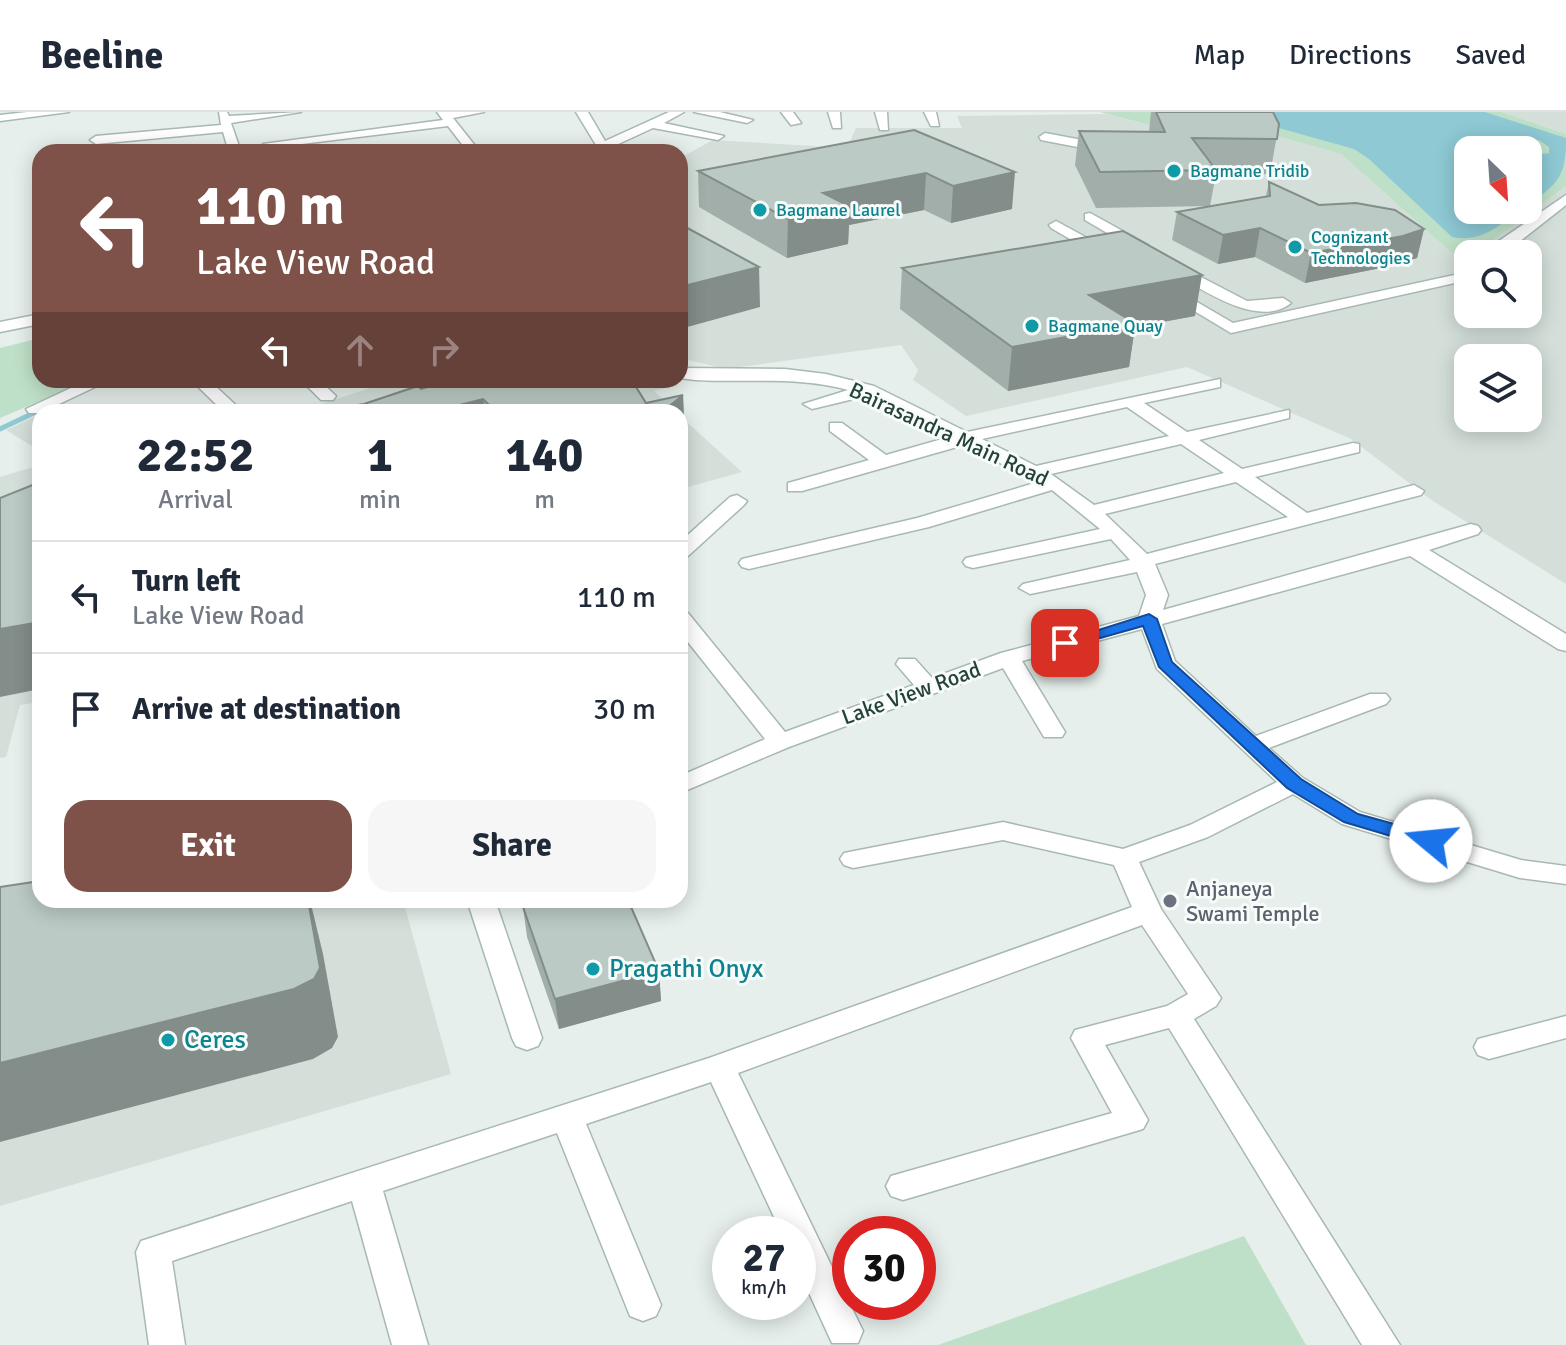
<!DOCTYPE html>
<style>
body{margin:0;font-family:Signika,sans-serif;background:#f6f6f7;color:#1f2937;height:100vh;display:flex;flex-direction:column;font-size:30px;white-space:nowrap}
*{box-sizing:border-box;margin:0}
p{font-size:26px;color:#747a83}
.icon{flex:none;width:44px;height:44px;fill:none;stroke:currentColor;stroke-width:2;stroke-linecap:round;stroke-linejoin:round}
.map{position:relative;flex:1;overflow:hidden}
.side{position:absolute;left:32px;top:292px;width:656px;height:504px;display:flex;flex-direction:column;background:#fff;border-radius:24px;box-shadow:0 4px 20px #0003}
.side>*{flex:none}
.banner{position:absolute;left:32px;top:32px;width:656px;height:244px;border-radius:24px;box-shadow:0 4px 20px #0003;background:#7f5249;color:#fff;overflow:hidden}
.needle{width:52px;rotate:155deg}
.controls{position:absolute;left:1454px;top:24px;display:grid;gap:16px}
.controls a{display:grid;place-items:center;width:88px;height:88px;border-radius:16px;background:#fff;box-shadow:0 4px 20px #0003;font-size:40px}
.speed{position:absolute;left:712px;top:1104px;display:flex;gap:16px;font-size:40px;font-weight:700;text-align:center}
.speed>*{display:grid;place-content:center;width:104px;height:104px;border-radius:50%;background:#fff;box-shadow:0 4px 20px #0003;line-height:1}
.speed small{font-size:20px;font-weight:400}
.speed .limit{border:12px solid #d22;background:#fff;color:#111}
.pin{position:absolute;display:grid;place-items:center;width:68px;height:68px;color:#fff;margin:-34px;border-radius:16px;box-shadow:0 4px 12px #0006}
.me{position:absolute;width:88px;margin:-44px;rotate:287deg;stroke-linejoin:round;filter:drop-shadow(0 0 6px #0008)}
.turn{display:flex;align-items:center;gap:28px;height:168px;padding:0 32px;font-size:36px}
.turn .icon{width:104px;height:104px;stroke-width:2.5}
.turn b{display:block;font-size:56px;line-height:68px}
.lanes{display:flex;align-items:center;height:76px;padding:0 32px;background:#0003;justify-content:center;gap:40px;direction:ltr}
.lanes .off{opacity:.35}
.eta{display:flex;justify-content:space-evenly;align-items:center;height:136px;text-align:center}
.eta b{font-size:48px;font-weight:700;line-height:56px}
.primary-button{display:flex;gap:16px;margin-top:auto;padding:16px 32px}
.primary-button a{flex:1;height:92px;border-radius:24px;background:#7f5249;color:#fff;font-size:32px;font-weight:700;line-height:92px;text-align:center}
.primary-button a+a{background:#f6f6f7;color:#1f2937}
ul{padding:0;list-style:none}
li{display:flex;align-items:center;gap:24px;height:112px;padding:0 32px;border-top:2px solid #e0e1e3}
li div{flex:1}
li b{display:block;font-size:30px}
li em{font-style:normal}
header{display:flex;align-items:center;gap:48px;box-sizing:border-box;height:112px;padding:0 40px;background:#fff;border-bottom:2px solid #e0e1e3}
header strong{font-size:38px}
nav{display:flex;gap:44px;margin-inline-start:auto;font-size:28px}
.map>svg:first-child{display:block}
.built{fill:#d4dfda;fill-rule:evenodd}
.green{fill:#bfe0c8;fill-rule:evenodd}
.water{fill:#8ec9d4}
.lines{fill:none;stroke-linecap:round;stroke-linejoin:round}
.stream{stroke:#8ec9d4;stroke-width:5}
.street-casing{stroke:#a8b8b2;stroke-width:3}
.secondary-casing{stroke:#a4bbb3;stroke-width:3}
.street{fill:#fff;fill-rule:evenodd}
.secondary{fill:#fff;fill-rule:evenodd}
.wall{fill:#a1aea9}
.shaded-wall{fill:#838d89}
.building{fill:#bbcac4;stroke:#838d89;stroke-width:2}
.route{fill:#1a73e8;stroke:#114b97;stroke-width:2}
.culture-dot{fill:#0f9aa8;stroke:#f7fbf9;stroke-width:3}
.worship-dot{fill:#6b7280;stroke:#f7fbf9;stroke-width:3}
.labels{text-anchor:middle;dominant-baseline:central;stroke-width:6;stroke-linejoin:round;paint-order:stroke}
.far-culture-label{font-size:18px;fill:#0d838f;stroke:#f7fbf9;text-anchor:start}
.street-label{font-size:22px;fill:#24423a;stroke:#f7fbf9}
.worship-label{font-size:22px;fill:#5b616d;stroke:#f7fbf9;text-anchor:start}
.near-culture-label{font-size:26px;fill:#0d838f;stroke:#f7fbf9;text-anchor:start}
</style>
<header>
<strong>Beeline</strong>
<nav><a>Map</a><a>Directions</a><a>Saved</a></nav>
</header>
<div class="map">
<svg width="1566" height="1233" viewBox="0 0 1566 1233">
<rect width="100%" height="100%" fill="#e6efeb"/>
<!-- built -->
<g class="built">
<path d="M1502,0H1566V22Z"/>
<path d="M1107,2L1172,19L1255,18L1341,42L1453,142L1487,133L1566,74V472L1433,389L1351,327L1187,255L966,304L913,268L918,258L901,233L726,257L680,246V46L713,28L847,36L856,16H962L957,4ZM1468,142H1528V202H1468ZM1468,246H1528V306H1468Z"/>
<path d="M395,268H669L678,273L654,279L676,300H296Z"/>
<path d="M40,302V339L6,318Z"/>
<path d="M680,304L742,360L688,375L680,382Z"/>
<path d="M40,353V590L20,593L6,645L0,646V365Z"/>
<path d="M154,788H403L451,962L0,1094V809Z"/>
</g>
<!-- green -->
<g class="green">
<path d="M1100,0H1502L1566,22V74L1487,133L1453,142L1341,42L1255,18L1172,19ZM1468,38H1528V98H1468Z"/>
<path d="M40,226V268H89L0,306V236Z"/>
<path d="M1244,1124L1306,1233H938Z"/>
</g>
<!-- water -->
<path class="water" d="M1222,0H1485L1566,26C1566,64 1559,71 1528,93V44L1549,41V35L1539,28L1512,38H1468V98H1521C1498,114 1481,131 1452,125L1369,47L1354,37Z"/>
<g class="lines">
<!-- stream -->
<path class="stream" d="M0,317L42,297"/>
<!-- street casing -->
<g class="street-casing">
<g id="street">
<path d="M219,0H227L229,4L301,0L231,11L241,40H229L223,20L96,32L90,28L96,24L221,13Z"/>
<path d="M437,0H484L453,6L480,40H468L448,14L269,36L263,32L443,8Z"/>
<path d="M576,0H588L605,29L669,0H684L664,11L724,24L718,28L653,16L601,40H585L596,33Z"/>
<path d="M694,0H720L753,8L747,11Z"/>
<path d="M781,0H793L801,11L791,13Z"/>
<path d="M828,0H840L841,16H833Z"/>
<path d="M875,0H887L888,18H880Z"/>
<path d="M924,0H936L939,14H931Z"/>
<path d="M1045,21L1093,30L1099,34L1093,38L1041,28L1039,25Z"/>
<path d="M1566,83V93L1505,141L1480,142Z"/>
<path d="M1090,101L1148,133L1150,136L1138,139L1085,108V102Z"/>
<path d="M1056,109L1111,139L1113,142L1101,145L1051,116L1049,113Z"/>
<path d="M1174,151L1247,189L1283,186L1291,191C1258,218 1198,175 1169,158V152Z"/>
<path d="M1468,160V168L1231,221L1161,179L1173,176L1233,211Z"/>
<path d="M40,202V212L0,220V210Z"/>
<path d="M680,256L785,257L826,262L874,274L967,320L1220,267V275L1144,291L1187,320L1289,298V306L1199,328L1242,357L1353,331L1359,332V340L1255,365L1307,401L1414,373L1424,379L1421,383L1155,452L1168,483L1163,498L1471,412L1478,414L1481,418L1478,422L1429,438L1566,522V539L1558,537L1410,444L1162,512L1175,549L1256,624L1370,582H1386L1390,587L1386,592L1269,636L1303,666L1360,700L1521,748L1566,754V772L1520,766L1342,712L1293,682L1208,725L1139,750L1161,797L1221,886L1216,894L1194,907L1400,1233H1362L1169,916L1105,933L1148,1008L1143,1017L903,1088L891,1084L886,1074L891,1064L1112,1001L1071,926L1075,918L1167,894L1188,882L1142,813L738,961L863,1219L858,1231H832L798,1157V1122H782L711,970L586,1012L661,1193L656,1204L643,1209L630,1204L557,1021L383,1079L428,1233H392L352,1089L172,1149L185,1233H149L136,1140L141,1129L709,946L1132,795L1114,753L1003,728L853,756L844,753L840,747L844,741L1003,710L1123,737L1190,713L1277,670L1157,557L1142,517L1022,549L1065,620L1062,625H1044L1003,556L789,635L680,681V664L765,627L680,520V499L688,501L785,620L914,573L896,552L899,547H915L932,566L1001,541L1139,504L1146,483L1137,460L1030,482L1019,476L1023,472L1130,448L1111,427L973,456L966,454L963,450L966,446L1100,417L1052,378L929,415L749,457L742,455L739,451L742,447L917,406L1038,370L964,333L802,379H788V371L869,348L830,319V311H842L886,343L949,325L866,284L812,297L803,292L848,278C797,264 747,271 695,268L680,266ZM1127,295L1169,324L1036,354L982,327ZM1181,332L1224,361L1094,393L1051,362ZM1236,370L1288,405L1147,442L1105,402Z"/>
<path d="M88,268H110L40,301H29L26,297Z"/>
<path d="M191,268H209L243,300H224Z"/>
<path d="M301,268H319L336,284L333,288H321Z"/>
<path d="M737,383L747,389L744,393L687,445L680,447V430L730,385Z"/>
<path d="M63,788H126L122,795C104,800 82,805 64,800L60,793Z"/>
<path d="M467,788H495L542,926L538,934L527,938L516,934L512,926Z"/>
<path d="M1566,904V926L1489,947L1478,943L1474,935L1478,927Z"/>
</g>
</g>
<!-- secondary casing -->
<g class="secondary-casing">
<path id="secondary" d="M27,0H69L0,9V3Z"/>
</g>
<!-- street -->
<use href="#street" class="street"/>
<!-- secondary -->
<use href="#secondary" class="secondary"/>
</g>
<!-- wall -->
<g class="wall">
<path d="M1151,0H1273L1279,12L1270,62H1216L1210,94L1266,84L1269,70L1319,93L1424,117L1417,146L1396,153L1305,171L1255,145L1218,152L1172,128L1177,100L1209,94L1096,96L1075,53L1079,19L1149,20Z"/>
<path d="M914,18L1012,97L951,111L924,98L849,113L848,132L787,146L699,95L698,59Z"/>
<path d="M902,156L1195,204L1135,215L1129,255L1008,279L900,197Z"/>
<path d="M453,268H629L636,275L646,291L683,283L685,332L680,337V300H312L364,292L418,274L421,277Z"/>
<path d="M523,795L659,859L661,889L559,917L527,825Z"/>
</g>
<!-- shaded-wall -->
<g class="shaded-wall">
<path d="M1015,60L1012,97L951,111L953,74Z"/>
<path d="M926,61L924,98L849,113L848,132L787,146L788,107L823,81Z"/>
<path d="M1260,116L1255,145L1218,152L1223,123Z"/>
<path d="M1424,117L1417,146L1396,153L1305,171L1311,141Z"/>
<path d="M759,155L760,195L680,217V175Z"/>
<path d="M1202,163L1195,204L1135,215L1129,255L1008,279L1012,235L1089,183Z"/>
<path d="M683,283L685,332L680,337V300H662Z"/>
<path d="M483,287L485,300H432Z"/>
<path d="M40,510V577L0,585V517Z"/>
<path d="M308,788H310L323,842L338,925L332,936L313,947L0,1030V951Z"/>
<path d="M659,859L661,889L559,917L555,887Z"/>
</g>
<!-- building -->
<g class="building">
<path d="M1156,0H1273L1279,12L1277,27L1192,26L1216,58L1100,60L1079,19L1165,20Z"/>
<path d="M914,18L1015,60L953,74L926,61L823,81L849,94L788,107L698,59Z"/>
<path d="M1269,70L1319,93L1356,91L1395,98L1424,117L1403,124L1311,141L1260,116L1223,123L1177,100L1270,84Z"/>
<path d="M680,112L759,155L680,175Z"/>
<path d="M1123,119L1202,163L1089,183L1136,212L1012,235L902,156Z"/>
<path d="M453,268H629L636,275L646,291L683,283L662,300H496L483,287L432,300H312L364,292L418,274L421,277Z"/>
<path d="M40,370V510L0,517V386Z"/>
<path d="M40,769V788H97L108,789L117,788H308L320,856L314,867L294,877L0,951V775Z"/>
<path d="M552,788H628L659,859L555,887L523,795Z"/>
</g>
<!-- route -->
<path class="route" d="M1149,502L1157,507L1172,550L1301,667L1358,702L1438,724L1441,729L1438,734L1431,736L1344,710L1287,676L1159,555L1143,514L1065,536L1057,531Z"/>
<!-- markers -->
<g class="culture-dot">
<circle cx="1174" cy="59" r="8"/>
<circle cx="760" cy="98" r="8"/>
<circle cx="1295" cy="135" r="8"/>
<circle cx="1032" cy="214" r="8"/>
<circle cx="593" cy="857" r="8"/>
<circle cx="168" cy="928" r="8"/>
</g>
<circle class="worship-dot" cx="1170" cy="789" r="8"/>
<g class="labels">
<!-- far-culture labels -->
<g class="far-culture-label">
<text x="1190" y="59">Bagmane Tridib</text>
<text x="776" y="98">Bagmane Laurel</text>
<text x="1311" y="125">Cognizant<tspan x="1311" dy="21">Technologies</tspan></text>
<text x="1048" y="214">Bagmane Quay</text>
</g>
<!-- street labels -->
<g class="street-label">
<text transform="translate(949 322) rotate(25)">Bairasandra Main Road</text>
<text transform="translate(911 581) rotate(-20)">Lake View Road</text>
</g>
<!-- worship labels -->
<g class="worship-label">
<text x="1186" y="776">Anjaneya<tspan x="1186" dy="25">Swami Temple</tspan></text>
</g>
<!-- near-culture labels -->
<g class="near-culture-label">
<text x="609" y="857">Pragathi Onyx</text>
<text x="184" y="928">Ceres</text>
</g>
</g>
</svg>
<div class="controls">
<a><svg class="needle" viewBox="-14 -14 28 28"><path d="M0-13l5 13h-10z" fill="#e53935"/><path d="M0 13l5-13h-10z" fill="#747a83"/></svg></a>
<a><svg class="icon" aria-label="search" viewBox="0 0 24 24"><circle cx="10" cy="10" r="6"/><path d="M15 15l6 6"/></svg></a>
<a><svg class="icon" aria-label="layers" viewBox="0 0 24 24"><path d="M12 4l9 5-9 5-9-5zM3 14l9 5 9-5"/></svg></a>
</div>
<div class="speed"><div>27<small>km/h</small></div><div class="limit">30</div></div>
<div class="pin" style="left:1065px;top:531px;background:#d93025"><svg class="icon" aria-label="arrive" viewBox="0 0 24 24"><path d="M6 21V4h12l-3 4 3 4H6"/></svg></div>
<svg class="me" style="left:1431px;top:729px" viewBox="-20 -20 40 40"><circle r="19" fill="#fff"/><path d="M0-13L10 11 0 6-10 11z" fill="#1a73e8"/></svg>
<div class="banner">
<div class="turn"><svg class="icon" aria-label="left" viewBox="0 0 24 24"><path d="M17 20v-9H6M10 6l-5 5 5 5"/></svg><div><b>110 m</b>Lake View Road</div></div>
<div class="lanes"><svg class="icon" aria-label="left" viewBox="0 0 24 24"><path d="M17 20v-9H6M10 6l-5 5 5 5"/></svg><svg class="icon off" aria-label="ahead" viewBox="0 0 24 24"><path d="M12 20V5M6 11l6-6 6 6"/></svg><svg class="icon off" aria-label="right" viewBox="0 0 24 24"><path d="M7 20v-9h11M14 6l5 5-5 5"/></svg></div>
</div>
<section class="side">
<div class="eta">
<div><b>22:52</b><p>Arrival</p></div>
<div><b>1</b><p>min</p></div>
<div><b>140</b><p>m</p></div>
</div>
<ul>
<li><svg class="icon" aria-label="left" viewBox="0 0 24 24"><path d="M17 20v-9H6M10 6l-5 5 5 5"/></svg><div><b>Turn left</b><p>Lake View Road</p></div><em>110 m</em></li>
<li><svg class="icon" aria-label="arrive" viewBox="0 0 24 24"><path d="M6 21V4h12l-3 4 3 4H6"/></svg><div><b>Arrive at destination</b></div><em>30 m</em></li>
</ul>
<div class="primary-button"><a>Exit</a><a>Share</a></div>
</section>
</div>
